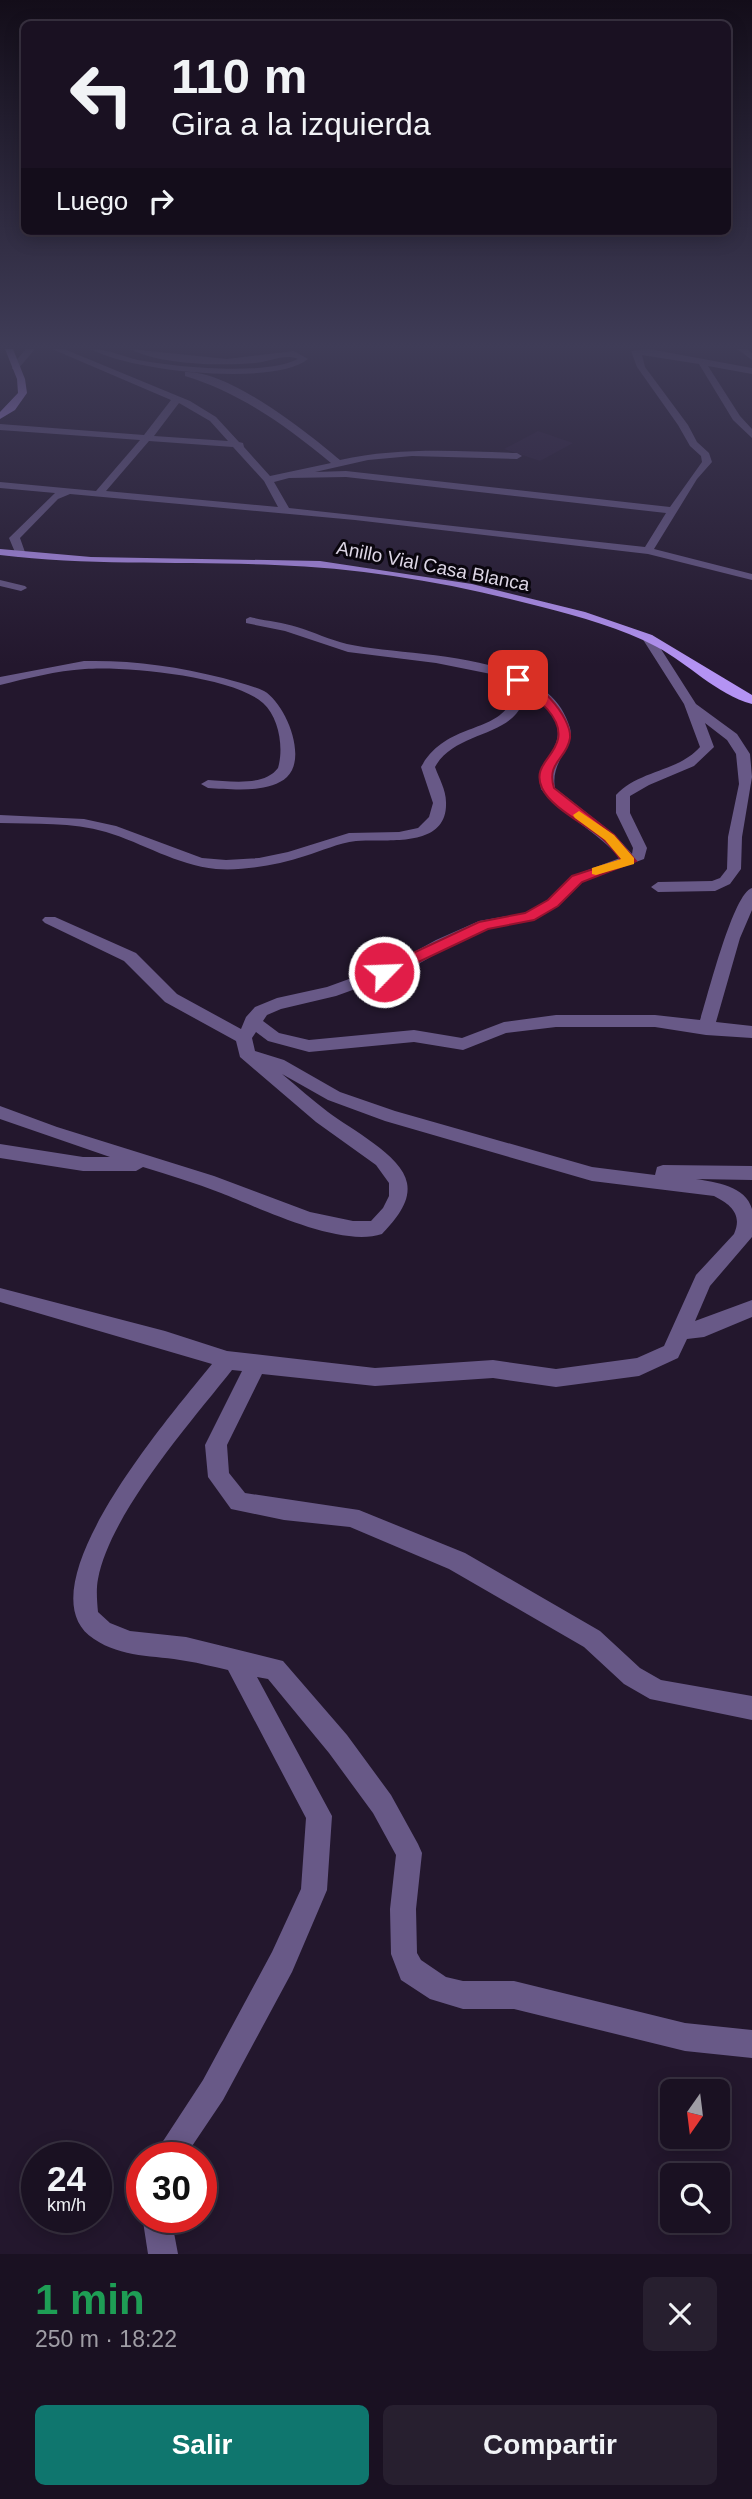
<!DOCTYPE html>
<html lang="es">
<meta charset="utf-8">
<style>
body{margin:0;font-family:Helvetica,sans-serif;background:#271f2f;color:#f1f3f6;height:100vh;display:flex;flex-direction:column;font-size:26px;white-space:nowrap}
*{box-sizing:border-box;margin:0}
p{font-size:23px;color:#9f9da5}
.icon{flex:none;width:38px;height:38px;fill:none;stroke:currentColor;stroke-width:2;stroke-linecap:round;stroke-linejoin:round}
.map{position:relative;height:2254px;overflow:hidden}
.sheet{display:flex;flex-direction:column;background:#1a1122;flex:1}
.sheet>*{flex:none}
.guide{position:absolute;left:21px;top:21px;width:710px;height:214px;border-radius:10px;box-shadow:0 4px 18px #0003,0 0 0 2px #383140;background:#1a1122;color:#f1f3f6;overflow:hidden}
.needle{width:46px;rotate:194deg}
.fabs{position:absolute;left:660px;top:2079px;display:grid;gap:14px}
.fabs a{display:grid;place-items:center;width:70px;height:70px;border-radius:10px;background:#1a1122;box-shadow:0 4px 18px #0003,0 0 0 2px #383140;font-size:35px}
.speed{position:absolute;left:21px;top:2142px;display:flex;gap:14px;font-size:35px;font-weight:700;text-align:center}
.speed>*{display:grid;place-content:center;width:91px;height:91px;border-radius:50%;background:#1a1122;box-shadow:0 4px 18px #0003,0 0 0 2px #383140;line-height:1}
.speed small{font-size:18px;font-weight:400}
.speed .limit{border:10px solid #d22;background:#fff;color:#111}
.pin{position:absolute;display:grid;place-items:center;width:60px;height:60px;color:#fff;margin:-30px;border-radius:14px;box-shadow:0 4px 10px #0006}
.me{position:absolute;width:77px;margin:-38px;rotate:66deg;stroke-linejoin:round;filter:drop-shadow(0 0 5px #0008)}
.turn{display:flex;align-items:center;gap:24px;height:147px;padding:0 35px;font-size:32px}
.turn .icon{width:91px;height:91px;stroke-width:2.5}
.turn b{display:block;font-size:49px;line-height:60px}
.then{display:flex;align-items:center;height:66px;padding:0 35px;background:#0003;gap:14px;font-size:26px}
.round{display:grid;place-items:center;flex:none;width:74px;height:74px;border-radius:10px;background:#271f2f}
.headline{display:flex;align-items:center;justify-content:space-between;height:119px;padding:0 35px}
h1{font-size:42px;font-weight:800;line-height:52px;color:#1e9e55}
.action{display:flex;gap:14px;margin-top:auto;padding:14px 35px}
.action a{flex:1;height:80px;border-radius:10px;background:#0f766e;color:#fff;font-size:28px;font-weight:800;line-height:80px;text-align:center}
.action a+a{background:#271f2f;color:#f1f3f6}
.map>svg:first-child{display:block}
.built{fill:#2b1c38}
.lines{fill:none;stroke-linecap:round;stroke-linejoin:round}
.minor{fill:#685987;fill-rule:evenodd}
.major{fill:#b493f3;fill-rule:evenodd}
.route{fill:#e11d48;stroke:#92132f;stroke-width:2}
.slow{fill:#f59e0b}
.labels{text-anchor:middle;dominant-baseline:central;stroke-width:6;stroke-linejoin:round;paint-order:stroke}
.far-street-label{font-size:19px;fill:#ddd6e5;stroke:#0a060e}
</style>
<div class="map">
<svg width="752" height="2254" viewBox="0 0 752 2254">
<rect width="100%" height="100%" fill="#23172d"/>
<!-- built -->
<path class="built" d="M538,431L573,443L540,461L504,449Z"/>
<g class="lines">
<!-- minor -->
<g class="minor">
<path d="M26,349H35L18,369H12V365Z"/>
<path d="M52,349H64L190,401L216,417L239,442L243,443L244,447L270,476L331,463C286,426 241,393 185,376V372C229,370 307,432 340,460C399,447 457,451 517,453L522,456L517,459L412,456L368,460L315,472L346,471L670,507L702,462L701,456L690,446L678,425L637,367L631,351L649,349L752,368V374L708,366L740,416L752,429V438L733,420L699,364L642,355L645,367L688,425L697,442L709,453L712,462L697,479L654,549L752,574V580L648,554L355,520L70,494L58,499L20,538L26,555L17,557L9,538L55,493L0,488V482L96,491L140,440L0,430V424L144,435L171,400ZM179,403L210,421L228,441L154,436ZM149,441L233,447L264,481L278,507L106,491ZM346,477L666,513L645,547L289,508L274,482L289,478Z"/>
<path d="M91,349C108,349 121,356 138,360C176,367 264,376 298,359C285,353 269,362 255,363C220,366 161,365 130,349L227,359L294,351L308,359C274,387 129,371 91,349Z"/>
<path d="M737,349H747L752,353V360Z"/>
<path d="M0,580L25,586L27,588L21,591L0,586Z"/>
<path d="M250,617C266,621 282,622 297,627C314,632 330,640 347,644C410,658 548,649 570,728C575,747 550,761 555,788L615,835L632,854L633,848L616,813V795C639,770 678,772 700,747L684,704L642,638L644,635H652L696,704L737,734L750,754L752,777L742,837L741,869L730,884L715,891L658,892L651,887L658,882L712,881L720,878L727,869L728,837L739,784L736,754L727,740L705,723L714,747L694,766L649,785L630,796V813L647,848L644,859L582,882L558,906L534,920L488,929L446,948L408,970L336,996L281,1009L267,1015L263,1021L279,1033L309,1040L414,1030L462,1038L504,1022L556,1015H655L700,1020C707,999 733,893 752,888V910L740,938L716,1022L752,1026V1038L706,1035L655,1027H556L506,1033L463,1050L414,1042L309,1052L268,1041L256,1032L252,1038L255,1051L284,1060L340,1092L395,1111L592,1167L655,1175L657,1167L663,1165L752,1166V1180L696,1179C715,1182 746,1186 752,1209C752,1217 752,1228 752,1237L710,1286L695,1321L752,1300V1317L704,1337L687,1339L678,1358L639,1376L556,1387L493,1378L375,1386L262,1374L227,1445L229,1473L245,1493L359,1510L465,1553L600,1631L640,1668L661,1680L752,1696V1720L650,1699L624,1684L584,1647L449,1569L350,1527L284,1520L231,1509L208,1477L205,1445L242,1371L232,1370C190,1423 110,1514 98,1579C96,1589 97,1601 98,1612L110,1623L130,1631L186,1637L283,1661L347,1735L391,1795L418,1844L422,1853L416,1909L417,1953L421,1960L446,1977L463,1981H514L685,2023L752,2030V2058L685,2051L514,2009H463L430,1999L401,1980L391,1954L390,1909L396,1855L373,1813L329,1753L268,1679L257,1677L332,1816L327,1890L292,1972L223,2100L184,2158H152L203,2080L272,1952L301,1889L306,1818L228,1670C214,1667 200,1663 186,1661C154,1655 122,1658 94,1639C17,1590 177,1408 212,1364L0,1302V1288L165,1331L227,1351L375,1368L493,1360L556,1369L637,1358L664,1346L696,1275L734,1234C743,1214 730,1204 714,1196L592,1181L385,1121L328,1100L282,1074C298,1087 312,1100 328,1112C350,1129 402,1155 407,1183C411,1203 394,1221 382,1234C340,1248 260,1208 221,1193C195,1183 169,1175 143,1167L136,1171H83L0,1158V1144L83,1157H110L0,1119V1106L57,1127L214,1176L310,1212L353,1221H371L383,1208L389,1196V1183L376,1165L316,1122L240,1057L236,1041L165,1002L124,961L45,923L42,920L45,917H55L136,953L177,994L241,1029L246,1017L255,1007L277,998L327,987L396,962L436,940L479,921L525,913L548,900L572,876L620,858C597,831 563,816 541,789C538,768 549,761 556,743C567,713 527,689 505,679L522,704C509,737 454,732 435,767C439,778 446,790 446,802C448,850 384,838 356,841C338,843 322,851 305,856C277,865 245,871 216,869C176,865 143,843 106,832C72,822 35,824 0,823V815L84,819L116,826L202,858L226,860L259,858L288,852L349,833L399,832L418,828L429,817L433,803L421,767C446,723 491,734 510,704L495,685L491,674L436,663L348,652L285,631L246,623V619Z"/>
<path d="M84,661C132,660 176,666 223,678C236,682 251,685 264,691C285,703 308,757 287,777C269,794 230,789 208,788L201,784L208,780C229,781 264,787 278,768C284,748 279,717 263,703C233,676 125,666 85,669C56,671 28,678 0,685V677Z"/>
<path d="M142,2215L171,2217L178,2254H148Z"/>
</g>
<!-- major -->
<g class="major">
<path d="M5,349H13L25,379L27,393L15,410L0,419V412L18,393L17,379Z"/>
<path d="M0,549L91,557L320,561L472,584L585,612L652,635L752,695V704C716,694 689,664 657,647C622,628 580,617 542,607C455,584 365,568 275,565C183,561 92,566 0,555Z"/>
</g>
</g>
<!-- sky -->
<linearGradient id="sky" x2="0" y2="1"><stop stop-color="#130d19"/><stop offset="0.52" stop-color="#3f3c57"/><stop offset="1" stop-color="#3f3c57" stop-opacity="0"/></linearGradient>
<rect width="752" height="665" fill="url(#sky)"/>
<!-- route -->
<path class="route" d="M514,678C535,675 572,717 570,738C567,759 546,762 554,788L614,835L636,861L582,882L558,906L534,920L488,929L389,976H379V969L479,922L525,913L548,900L572,876L621,860C616,853 610,845 603,839C587,825 551,808 542,788C532,766 554,758 558,739C563,715 532,694 514,683Z"/>
<!-- slow -->
<path class="slow" d="M579,811L614,835L634,858V864L596,875L592,874V868L621,859L605,840L575,818L573,815Z"/>
<g class="labels">
<!-- far-street labels -->
<g class="far-street-label">
<text transform="translate(433 566) rotate(11)">Anillo Vial Casa Blanca</text>
</g>
</g>
</svg>
<div class="fabs">
<a><svg class="needle" viewBox="-14 -14 28 28"><path d="M0-13l5 13h-10z" fill="#e53935"/><path d="M0 13l5-13h-10z" fill="#9f9da5"/></svg></a>
<a><svg class="icon" aria-label="search" viewBox="0 0 24 24"><circle cx="10" cy="10" r="6"/><path d="M15 15l6 6"/></svg></a>
</div>
<div class="speed"><div>24<small>km/h</small></div><div class="limit">30</div></div>
<div class="pin" style="left:518px;top:680px;background:#d93025"><svg class="icon" aria-label="arrive" viewBox="0 0 24 24"><path d="M6 21V4h12l-3 4 3 4H6"/></svg></div>
<svg class="me" style="left:384px;top:972px" viewBox="-20 -20 40 40"><circle r="17" fill="#e11d48" stroke="#fff" stroke-width="3"/><path d="M0-11L8 9 0 5-8 9z" fill="#fff"/></svg>
<div class="guide">
<div class="turn"><svg class="icon" aria-label="left" viewBox="0 0 24 24"><path d="M17 20v-9H6M10 6l-5 5 5 5"/></svg><div><b>110 m</b>Gira a la izquierda</div></div>
<div class="then">Luego<svg class="icon" aria-label="right" viewBox="0 0 24 24"><path d="M7 20v-9h11M14 6l5 5-5 5"/></svg></div>
</div>
</div>
<section class="sheet">
<div class="headline"><div><h1>1 min</h1><p>250 m · 18:22</p></div><a class="round"><svg class="icon" aria-label="close" viewBox="0 0 24 24"><path d="M6 6l12 12M18 6L6 18"/></svg></a></div>
<div class="action"><a>Salir</a><a>Compartir</a></div>
</section>
